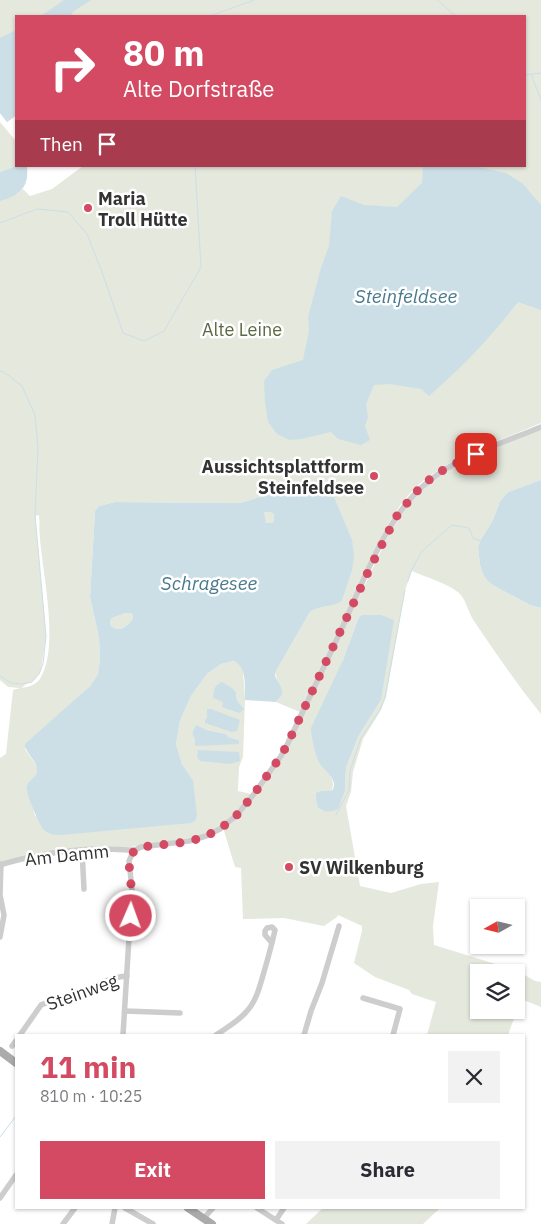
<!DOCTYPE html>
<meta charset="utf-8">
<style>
body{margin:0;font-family:"IBM Plex Sans",sans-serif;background:#f2f2f3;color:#2b2b33;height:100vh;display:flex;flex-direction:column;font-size:19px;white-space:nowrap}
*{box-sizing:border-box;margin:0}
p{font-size:16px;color:#7c7c81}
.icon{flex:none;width:28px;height:28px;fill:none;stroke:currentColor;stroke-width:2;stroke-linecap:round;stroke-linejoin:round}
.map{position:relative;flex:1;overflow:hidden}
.sheet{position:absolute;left:15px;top:1034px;width:510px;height:175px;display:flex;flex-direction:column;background:#fff;border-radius:0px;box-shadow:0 1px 4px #0004}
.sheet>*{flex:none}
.banner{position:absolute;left:15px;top:15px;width:511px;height:152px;border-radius:0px;box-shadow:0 1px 4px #0004;background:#d44a62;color:#fff;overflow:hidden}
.needle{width:32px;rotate:262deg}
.buttons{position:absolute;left:470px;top:899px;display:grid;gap:10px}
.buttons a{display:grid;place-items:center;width:55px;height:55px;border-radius:0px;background:#fff;box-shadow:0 1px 4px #0004;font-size:25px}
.pin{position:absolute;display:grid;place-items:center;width:42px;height:42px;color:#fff;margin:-21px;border-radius:10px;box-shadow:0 2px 8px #0006}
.me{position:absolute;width:55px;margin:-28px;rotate:2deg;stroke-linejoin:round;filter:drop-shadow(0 0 4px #0008)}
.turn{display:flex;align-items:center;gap:18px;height:105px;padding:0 25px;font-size:22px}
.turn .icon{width:65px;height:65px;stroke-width:2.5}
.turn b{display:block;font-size:35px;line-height:42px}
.then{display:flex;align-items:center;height:48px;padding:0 25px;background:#0003;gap:10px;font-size:19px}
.round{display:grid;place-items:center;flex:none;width:52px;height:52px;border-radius:0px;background:#f2f2f3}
.headline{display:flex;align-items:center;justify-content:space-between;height:85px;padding:0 25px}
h1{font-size:30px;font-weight:700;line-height:38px;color:#d44a62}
.button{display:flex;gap:10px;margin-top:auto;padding:10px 25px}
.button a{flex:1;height:58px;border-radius:0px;background:#d44a62;color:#fff;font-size:20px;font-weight:700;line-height:58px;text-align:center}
.button a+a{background:#f2f2f3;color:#2b2b33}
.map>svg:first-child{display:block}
.green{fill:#e4e8dd;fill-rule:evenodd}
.water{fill:#ccdfe7;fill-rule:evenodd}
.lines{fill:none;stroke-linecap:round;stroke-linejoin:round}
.stream{stroke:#ccdfe7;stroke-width:1}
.minor{stroke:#cdcdcd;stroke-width:5.5}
.major{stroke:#ababab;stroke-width:8}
.route{stroke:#d44a62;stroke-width:9;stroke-dasharray:0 16.2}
.poi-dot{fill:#d44a62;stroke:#fff;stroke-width:2}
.labels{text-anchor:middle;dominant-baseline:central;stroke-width:5;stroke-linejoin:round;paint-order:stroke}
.poi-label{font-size:18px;font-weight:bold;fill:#333;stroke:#fff;text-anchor:start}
.park-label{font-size:18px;fill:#5a6b44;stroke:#fff}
.street-label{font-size:18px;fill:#333;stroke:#fff}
.water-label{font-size:19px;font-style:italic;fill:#48798d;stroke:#fff}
</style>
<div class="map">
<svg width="541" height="1224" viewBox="0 0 541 1224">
<rect width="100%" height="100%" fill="#fff"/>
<!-- green -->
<g class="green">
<path d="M0,0H541V423C504,439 461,453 428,477C389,506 373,556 353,598C335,636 317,674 300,712L276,702L283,694C281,685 275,680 276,671L310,612C320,605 330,608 342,601L352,571L314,488L286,489L240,503L115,502L99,506L95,511L90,597L99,638L100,659L98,674L90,686L63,711L25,749C28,754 38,766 38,772C37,777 30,782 27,785L35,816L193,780L182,764L176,744L180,721L191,696L207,674L221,664L234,661L240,664L243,670L245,700L243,757L239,767L238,791L251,794L234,814L219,827L210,832L194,837L130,847L101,848L0,863V758L6,754L13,690L20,688L8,687L0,680V182L17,194L23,189L30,196L52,189L83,166H525V16H16V116L7,122L0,113ZM39,515C40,523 39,531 40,539C43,575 59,645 41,677C38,684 29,687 22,688C25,684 27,684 31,682C36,679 39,674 41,670L46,636L35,516ZM218,684L236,692L237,700L244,709ZM196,726L207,730L226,734L228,737L239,740L195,746V740L192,733Z"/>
<path d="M0,122L16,141V166L0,172Z"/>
<path d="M541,429V480L508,492L500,501L493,520L480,541L478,548L480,565L483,574L496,587L530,605L541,608V714C517,684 495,652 474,621C468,612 467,602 460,594C452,585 423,576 412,571L405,590L386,697L381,710L363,739L353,772L351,792L346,806L360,886L391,893L421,884L439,882L433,926L434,945L518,971L535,981L541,982V1007L521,999L508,1035H427L436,1002L412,994L409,990L375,977L354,963L362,931V926L338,915L337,917L324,926L284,918L243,919L241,868L235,867L224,831L225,829L238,818L256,795L283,757L389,534L408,505L431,482L447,470L467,460ZM358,619L381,700L358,737L346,768L345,790L323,811L318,808L316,801L322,791H331C337,781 328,772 321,764L343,660ZM479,972H516V1010H479Z"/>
<path d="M266,512L273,513L274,517L273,523H266L264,519V513Z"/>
<path d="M126,613H132L133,618C128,626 120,633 111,626L110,622L112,618Z"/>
<path d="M323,1208H440L423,1224H306Z"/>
</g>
<!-- water -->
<g class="water">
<path d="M64,0H91L74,11L70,16H41Z"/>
<path d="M16,30V115L7,122L0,113V38Z"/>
<path d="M16,166H27C29,188 20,195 0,201V172Z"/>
<path d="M423,166H473L506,173L523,184L541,205V310L518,302C491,337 462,367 429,396L421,389L390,384L374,385L366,404L368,417L365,426L370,440L361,445L338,439L331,432L301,439L289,440L277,434L268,422L265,402L264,381L272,370L303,360L309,331L308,317L321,268L329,246L332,211L341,196L364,205L397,207L422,183Z"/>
<path d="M541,480V608L530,605L496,587L488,581L483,574L480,565L478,548L480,541L493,520L500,501L508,492Z"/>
<path d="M314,488L327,492L334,497L352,540L354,555L352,571L342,601C331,608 320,605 310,612L276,671L275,676L281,687L283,694L276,702L245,700C244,686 248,668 234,661L221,664L207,674L191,696L180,721L176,744L182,764L193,780L197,816L195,821L191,823L61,835C54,835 48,834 43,829C39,823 24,791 27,785C29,780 38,777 37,770C37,762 27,754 25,746V744L90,686L98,674L100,659L99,638L90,597L95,511L99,506L115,502L240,503L286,489ZM266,512L273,513L274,517L273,523H266L264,513ZM126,613H132L133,618C128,626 120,633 111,626L110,622L112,618Z"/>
<path d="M362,615H381L394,620L381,700L358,737L346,768L345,790L338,809C331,812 325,813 318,808L316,801V793L322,791H331C333,789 334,788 334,784C333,776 324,770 320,764C315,755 313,742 311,732V728L343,660L358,619Z"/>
<path d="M222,682L232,688L236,692L237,700L244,709L239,713L222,707L223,702L213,698C214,690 214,685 222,682Z"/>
<path d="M207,709H211L240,720L237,731L232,732L205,723V720L207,718Z"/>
<path d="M196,725L207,730L226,734L228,737L239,740V744L195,746V740L192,733Z"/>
<path d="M198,750L239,752L240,761L230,764L200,761L197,757Z"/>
</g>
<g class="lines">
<!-- stream -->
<g class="stream">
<path d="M437,0L456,16"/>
<path d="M210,16L254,0"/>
<path d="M531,74L541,100"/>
<path d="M525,75L541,73"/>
<path d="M0,223L37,209L68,212L87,234L102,272L123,333L144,341L164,331L201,267L195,166"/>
<path d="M0,371L4,372L22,386L35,415L38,448L35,515L46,636L43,664L39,674L32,682L21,684L11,683L0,676"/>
<path d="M408,581L411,571L422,551L452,525L469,528L473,538L480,541"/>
<path d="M336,815L349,790L350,771L361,738L380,710L385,697L405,590"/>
<path d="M0,1137L16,1116"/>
</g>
<!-- minor -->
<g class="minor">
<path d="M82,850L84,889"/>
<path d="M0,865C32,855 67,850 100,849C112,849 124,850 136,850"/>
<path d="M121,913L131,916"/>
<path d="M0,937L4,915L0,895L1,864"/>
<path d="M363,998L400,1009L393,1035"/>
<path d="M125,1011L180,1013"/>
<path d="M20,1035L41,1005C48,1001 57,1002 64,999C83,992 107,977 127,976"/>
<path d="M123,1035L132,889L129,861L133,852L137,849L141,847L189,841L206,836L220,829L236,816L254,794L281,756L288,743C307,702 327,661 346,619C367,573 388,513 429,481C459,456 505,442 541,427"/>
<path d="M216,1035C226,1028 239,1021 247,1011C257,1000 260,985 264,972C268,958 272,944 275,930L272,927L267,928L265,931V935L272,943"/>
<path d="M304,1035L311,1011L322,983L339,926"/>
<path d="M12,1046L16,1041"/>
<path d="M0,1198L16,1175"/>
<path d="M125,1208L153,1224"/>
<path d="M257,1208L282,1224"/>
<path d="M204,1218L213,1208"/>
<path d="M276,1220L284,1208"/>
<path d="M63,1224L75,1208"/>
<path d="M112,1224L115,1208"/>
</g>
<!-- major -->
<g class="major">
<path d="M0,1051L16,1063"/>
<path d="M188,1208L212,1224"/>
</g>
</g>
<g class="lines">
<!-- route -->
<path class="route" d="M131,916C131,906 132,896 131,887C131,878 128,866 130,858C132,852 136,849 141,847L188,842L206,836L220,829L236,816L254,794L281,756L288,743L369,570L396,517L415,493L429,480L446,468L476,454"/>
</g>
<!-- markers -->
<g class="poi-dot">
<circle cx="88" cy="208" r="5"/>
<circle cx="374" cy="476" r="5"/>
<circle cx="289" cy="867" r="5"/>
</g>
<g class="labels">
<!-- poi labels -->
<g class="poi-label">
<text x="98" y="198">Maria<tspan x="98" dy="21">Troll Hütte</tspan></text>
<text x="364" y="466" text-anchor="end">Aussichtsplattform<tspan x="364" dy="21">Steinfeldsee</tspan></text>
<text x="299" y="867">SV Wilkenburg</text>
</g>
<!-- park labels -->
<g class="park-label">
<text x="242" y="329">Alte Leine</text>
</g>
<!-- street labels -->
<g class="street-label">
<text transform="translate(67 855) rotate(-6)">Am Damm</text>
<text transform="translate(82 992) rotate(-20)">Steinweg</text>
</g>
<!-- water labels -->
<g class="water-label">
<text x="406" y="296">Steinfeldsee</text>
<text x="209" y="583">Schragesee</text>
</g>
</g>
</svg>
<div class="buttons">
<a><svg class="needle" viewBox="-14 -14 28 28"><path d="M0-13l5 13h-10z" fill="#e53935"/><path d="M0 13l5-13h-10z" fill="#7c7c81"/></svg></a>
<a><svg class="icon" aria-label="layers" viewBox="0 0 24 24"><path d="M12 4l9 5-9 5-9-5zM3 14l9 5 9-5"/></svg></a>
</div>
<div class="pin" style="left:476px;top:454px;background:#d93025"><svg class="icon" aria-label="arrive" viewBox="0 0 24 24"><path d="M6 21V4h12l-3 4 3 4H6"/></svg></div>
<svg class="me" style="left:131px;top:916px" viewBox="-20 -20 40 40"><circle r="17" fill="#d44a62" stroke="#fff" stroke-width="3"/><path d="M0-11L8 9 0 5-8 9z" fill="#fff"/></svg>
<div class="banner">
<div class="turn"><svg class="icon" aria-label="right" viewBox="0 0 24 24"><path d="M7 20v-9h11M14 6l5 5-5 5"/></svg><div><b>80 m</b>Alte Dorfstraße</div></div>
<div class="then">Then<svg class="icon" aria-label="arrive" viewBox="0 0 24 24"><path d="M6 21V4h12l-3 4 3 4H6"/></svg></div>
</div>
<section class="sheet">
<div class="headline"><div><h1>11 min</h1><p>810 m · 10:25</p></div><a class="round"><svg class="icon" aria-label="close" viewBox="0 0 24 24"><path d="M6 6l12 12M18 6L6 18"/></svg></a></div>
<div class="button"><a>Exit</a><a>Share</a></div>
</section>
</div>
